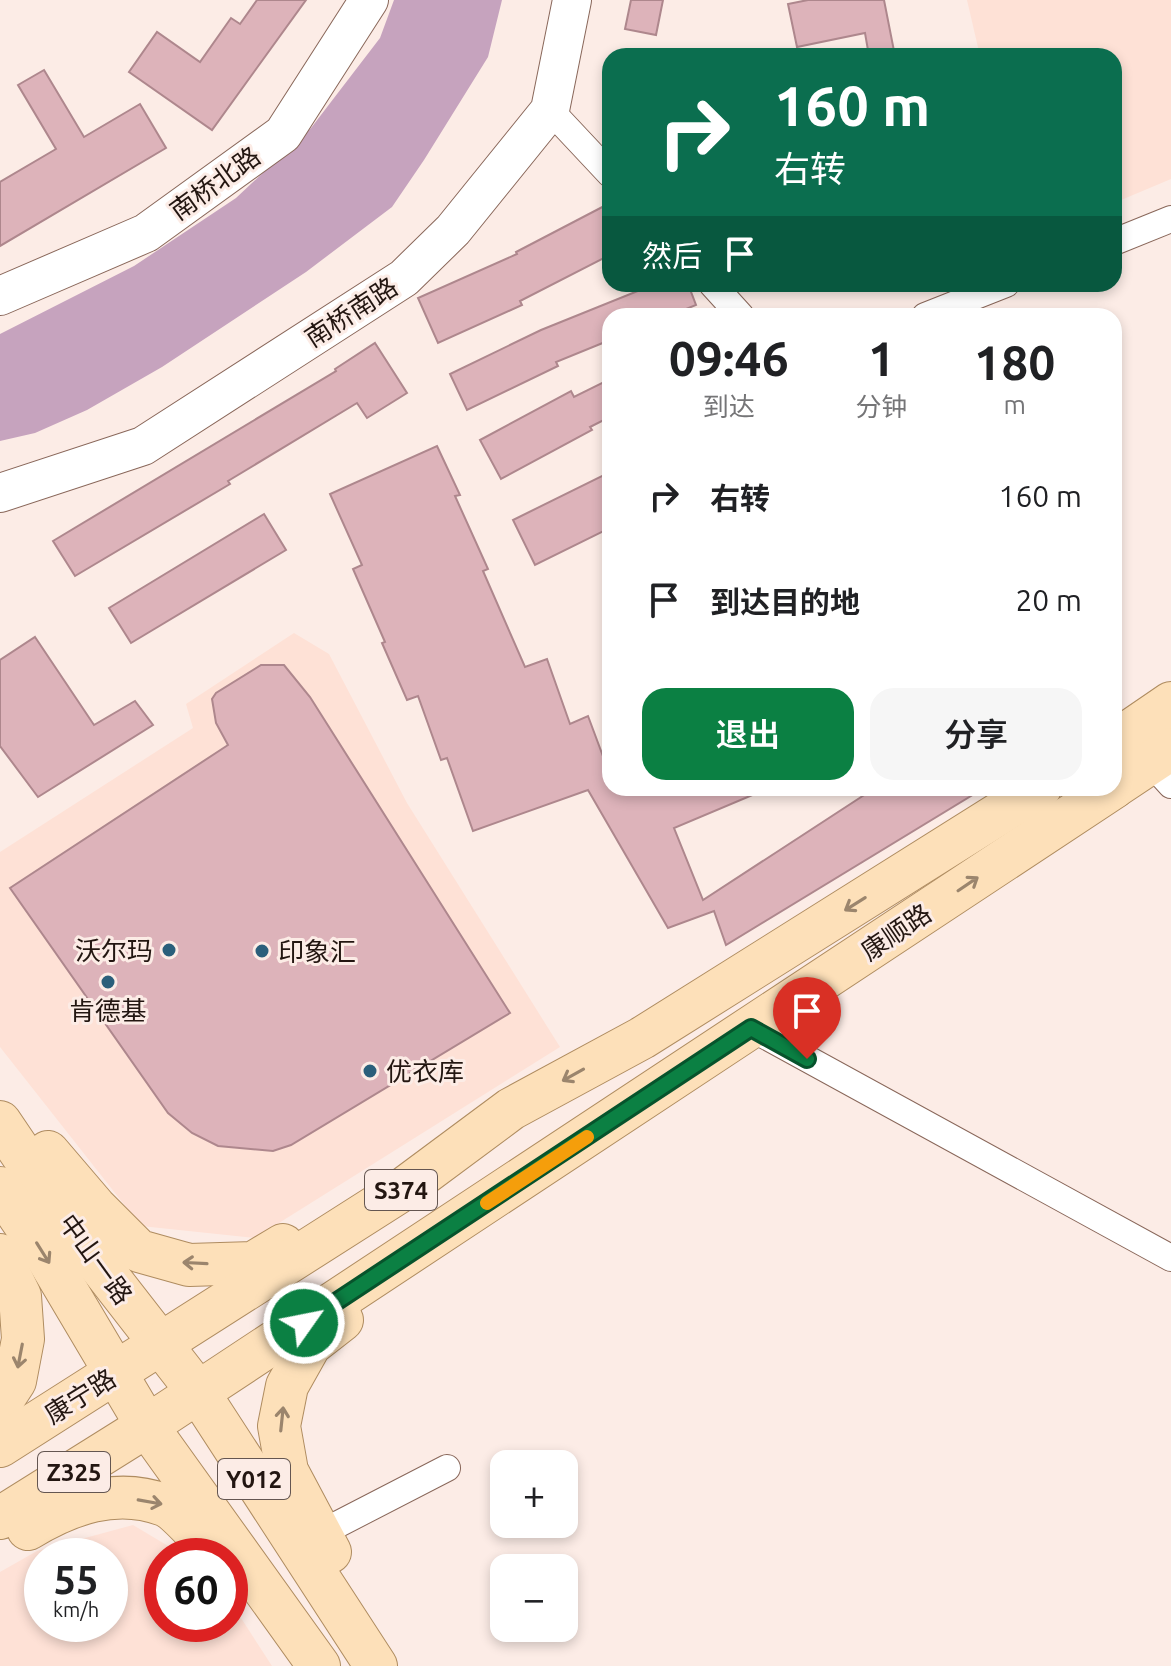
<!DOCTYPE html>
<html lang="zh">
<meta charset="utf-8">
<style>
body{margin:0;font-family:Ubuntu,"Noto Sans SC",sans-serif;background:#f6f6f6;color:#202124;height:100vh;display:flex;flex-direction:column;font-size:30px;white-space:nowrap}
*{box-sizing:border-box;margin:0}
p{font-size:26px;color:#757577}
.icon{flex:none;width:44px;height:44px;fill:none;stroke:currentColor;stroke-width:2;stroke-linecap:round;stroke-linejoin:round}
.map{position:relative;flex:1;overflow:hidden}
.sheet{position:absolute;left:602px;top:308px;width:520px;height:488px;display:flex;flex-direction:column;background:#fff;border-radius:24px;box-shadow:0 4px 12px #0003}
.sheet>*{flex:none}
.top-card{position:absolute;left:602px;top:48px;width:520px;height:244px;border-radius:24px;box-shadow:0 4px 12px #0003;background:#0b6e4f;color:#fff;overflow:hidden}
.fabs{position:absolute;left:490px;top:1450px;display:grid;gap:16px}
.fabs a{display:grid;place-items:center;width:88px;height:88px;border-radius:16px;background:#fff;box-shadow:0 4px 12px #0003;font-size:40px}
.speed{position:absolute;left:24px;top:1538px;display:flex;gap:16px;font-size:40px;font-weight:700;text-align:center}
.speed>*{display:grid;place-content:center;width:104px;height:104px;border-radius:50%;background:#fff;box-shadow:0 4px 12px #0003;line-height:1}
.speed small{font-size:20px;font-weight:400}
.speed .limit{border:12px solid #d22;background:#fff;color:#111}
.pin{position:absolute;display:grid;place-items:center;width:68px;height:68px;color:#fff;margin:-82px -34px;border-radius:50% 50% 50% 0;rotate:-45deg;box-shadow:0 0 8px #0007}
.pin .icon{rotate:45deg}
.me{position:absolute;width:88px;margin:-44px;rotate:57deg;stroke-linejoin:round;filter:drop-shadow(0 0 6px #0008)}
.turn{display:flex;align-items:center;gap:28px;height:168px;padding:0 40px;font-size:36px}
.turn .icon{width:104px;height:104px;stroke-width:2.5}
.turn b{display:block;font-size:56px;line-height:68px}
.then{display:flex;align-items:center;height:76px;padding:0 40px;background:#0003;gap:16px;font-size:30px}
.eta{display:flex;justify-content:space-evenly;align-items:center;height:136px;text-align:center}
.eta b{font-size:48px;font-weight:600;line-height:56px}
.button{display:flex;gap:16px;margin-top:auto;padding:16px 40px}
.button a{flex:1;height:92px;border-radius:24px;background:#0b8043;color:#fff;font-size:32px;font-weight:600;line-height:92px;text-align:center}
.button a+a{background:#f6f6f6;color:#202124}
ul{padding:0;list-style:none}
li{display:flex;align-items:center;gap:24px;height:104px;padding:0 40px}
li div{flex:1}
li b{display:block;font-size:30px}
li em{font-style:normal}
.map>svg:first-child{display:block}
.built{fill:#fee1d6;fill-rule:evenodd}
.water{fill:#c6a3be}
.building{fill:#ddb3ba;stroke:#ae878d;stroke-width:2}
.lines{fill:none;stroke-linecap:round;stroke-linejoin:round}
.street-casing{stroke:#89675a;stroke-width:28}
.secondary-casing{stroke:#89675a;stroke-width:40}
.primary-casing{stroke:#af8c60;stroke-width:44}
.street{stroke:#fff;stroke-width:26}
.secondary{stroke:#fff;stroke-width:38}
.primary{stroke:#fde0b9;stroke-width:42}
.oneway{stroke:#9b856d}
.route-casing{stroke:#07532c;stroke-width:20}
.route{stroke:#0b8043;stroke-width:14}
.slow{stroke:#f59e0b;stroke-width:14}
.poi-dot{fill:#2b5f7b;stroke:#fcece6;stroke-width:3}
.labels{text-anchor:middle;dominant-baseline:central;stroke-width:6;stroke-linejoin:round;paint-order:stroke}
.shield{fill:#fcece6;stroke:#645651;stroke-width:2}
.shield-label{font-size:24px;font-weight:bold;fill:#231611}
.street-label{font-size:26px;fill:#231611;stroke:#fcece6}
.poi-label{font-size:26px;fill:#231611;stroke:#fcece6;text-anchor:start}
</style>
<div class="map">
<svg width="1171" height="1666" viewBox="0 0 1171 1666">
<rect width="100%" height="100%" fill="#fcece6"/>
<!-- built -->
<g class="built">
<path d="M967,0H1171V179L1114,203V56H980Z"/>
<path d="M294,633L329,654L407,803L560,1047L255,1238L141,1226L0,1047V852L193,728L186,704Z"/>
<path d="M133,1525L185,1556H162V1624H230V1601L272,1666H0V1572L37,1551ZM42,1556H110V1624H42Z"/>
</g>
<!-- water -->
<path class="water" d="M394,0H502L488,57L424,160L392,207L306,272L162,367L87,410L35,433L0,441V334L134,266L236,198L311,128L380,38Z"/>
<!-- building -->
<g class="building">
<path d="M257,0H306L212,130L129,72L157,32L200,62L231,18L240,24Z"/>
<path d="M631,0H663L656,35L625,29Z"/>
<path d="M808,0H884L895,56H869L865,33L797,47L788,4Z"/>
<path d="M44,70L84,137L140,104L166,148L0,246V182L56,149L18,85Z"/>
<path d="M610,203V255L520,301L522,305L438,343L418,298L517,254L516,252Z"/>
<path d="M655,284H688L696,305L669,316H610V340L556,362L558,366L467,410L450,374L541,330Z"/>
<path d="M375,343L407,393L367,418L357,403L228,481L230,484L75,576L53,541L336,371L335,369Z"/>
<path d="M610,379V417L590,427L592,430L501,479L480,440L571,391L574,397Z"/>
<path d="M437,446L460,495L455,496L488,569L483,571L525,667L547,659L570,724L588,716L610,775V788H769L674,828L703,900L875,788H984L726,945L714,911L668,928L588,790L473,831L447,758L441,760L418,696L407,700L382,643L385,642L353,569L362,565L330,494Z"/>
<path d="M610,472V528L535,565L513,520Z"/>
<path d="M264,514L286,550L131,643L109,608Z"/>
<path d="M35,637L94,725L135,701L153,725L38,797L0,746V660Z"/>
<path d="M261,665H284L310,697L510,1013L291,1145L273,1151L218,1146L192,1133L168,1113L10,888L228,745L216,723L212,699L216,693Z"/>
</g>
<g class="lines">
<!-- street casing -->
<g class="street-casing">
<g id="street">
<path d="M550,110L610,174"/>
<path d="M1114,242L1171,219"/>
<path d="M712,284L741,316"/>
<path d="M925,316L1006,284"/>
<path d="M1141,752L1171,785"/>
<path d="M751,1028L1171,1258"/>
<path d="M321,1533L447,1468"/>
</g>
</g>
<!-- secondary casing -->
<g class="secondary-casing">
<g id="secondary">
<path d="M0,296L146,233L283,134L369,0"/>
<path d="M0,493L143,446L404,278L453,230L550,110L572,0"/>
</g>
</g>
<!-- primary casing -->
<g class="primary-casing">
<g id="primary">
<path d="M1114,742L1171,703"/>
<path d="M1114,787L1171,749"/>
<path d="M0,1122L79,1239L198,1392L376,1666"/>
<path d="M48,1152L95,1207L139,1251L189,1265L253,1263L283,1245"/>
<path d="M0,1188L45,1254L147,1426L319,1666"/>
<path d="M0,1255L20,1296L23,1339L15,1381L0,1404"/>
<path d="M0,1446L402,1190L511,1109L642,1038L1040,788"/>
<path d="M0,1518L147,1426L1113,788"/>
<path d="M28,1529C69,1504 116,1487 164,1505C177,1510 198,1536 210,1547"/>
<path d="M330,1552L287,1471L279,1426L287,1386L310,1345L342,1320"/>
</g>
</g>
<!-- street -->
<use href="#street" class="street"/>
<!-- secondary -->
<use href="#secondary" class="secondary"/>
<!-- primary -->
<use href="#primary" class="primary"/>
</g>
<!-- one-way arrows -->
<defs><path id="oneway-shaft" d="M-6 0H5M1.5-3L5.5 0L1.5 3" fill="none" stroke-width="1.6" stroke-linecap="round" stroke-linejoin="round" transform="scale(2)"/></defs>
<g class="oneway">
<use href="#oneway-shaft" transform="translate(968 884) rotate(-34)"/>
<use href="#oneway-shaft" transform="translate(855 904) rotate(148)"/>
<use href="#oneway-shaft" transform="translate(573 1075) rotate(151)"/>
<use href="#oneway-shaft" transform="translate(43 1253) rotate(58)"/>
<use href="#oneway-shaft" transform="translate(195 1263) rotate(-177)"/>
<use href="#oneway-shaft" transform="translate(20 1356) rotate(101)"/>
<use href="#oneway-shaft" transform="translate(282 1419) rotate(-84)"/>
<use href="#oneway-shaft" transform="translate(150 1502) rotate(10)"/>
</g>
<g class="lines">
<!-- route casing -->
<g class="route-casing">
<path id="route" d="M304,1323L751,1028L807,1059"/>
</g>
<!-- route -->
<use href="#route" class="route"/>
<!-- slow -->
<path class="slow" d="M487,1203L587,1137"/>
</g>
<!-- markers -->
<g class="poi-dot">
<circle cx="169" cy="950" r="8"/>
<circle cx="262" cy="951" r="8"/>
<circle cx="108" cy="982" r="8"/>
<circle cx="370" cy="1071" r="8"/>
</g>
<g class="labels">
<!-- shield labels -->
<g class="shield">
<rect x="365" y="1170" width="72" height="40" rx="6"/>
<rect x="38" y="1452" width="72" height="40" rx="6"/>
<rect x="218" y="1459" width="72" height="40" rx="6"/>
</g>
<g class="shield-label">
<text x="401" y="1190">S374</text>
<text x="74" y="1472">Z325</text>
<text x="254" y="1479">Y012</text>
</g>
<!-- street labels -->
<g class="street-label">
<text transform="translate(215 183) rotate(-36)">南桥北路</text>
<text transform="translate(351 312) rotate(-33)">南桥南路</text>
<text transform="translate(896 932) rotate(-34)">康顺路</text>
<text transform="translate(96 1259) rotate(54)">中山一路</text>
<text transform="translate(80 1396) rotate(-32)">康宁路</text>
</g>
<!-- poi labels -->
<g class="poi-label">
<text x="153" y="950" text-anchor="end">沃尔玛</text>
<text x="278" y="951">印象汇</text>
<text x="108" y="1010" text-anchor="middle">肯德基</text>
<text x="386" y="1071">优衣库</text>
</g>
</g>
</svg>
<div class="fabs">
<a>+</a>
<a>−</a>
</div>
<div class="speed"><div>55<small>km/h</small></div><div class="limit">60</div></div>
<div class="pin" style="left:807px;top:1059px;background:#d93025"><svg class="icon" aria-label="arrive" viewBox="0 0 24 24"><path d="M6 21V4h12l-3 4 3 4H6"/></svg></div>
<svg class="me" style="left:304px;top:1323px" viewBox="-20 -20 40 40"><circle r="17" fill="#0b8043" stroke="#fff" stroke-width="3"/><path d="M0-11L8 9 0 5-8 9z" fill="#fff"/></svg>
<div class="top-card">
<div class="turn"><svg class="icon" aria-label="right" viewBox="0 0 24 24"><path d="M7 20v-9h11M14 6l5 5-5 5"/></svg><div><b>160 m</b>右转</div></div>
<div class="then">然后<svg class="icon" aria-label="arrive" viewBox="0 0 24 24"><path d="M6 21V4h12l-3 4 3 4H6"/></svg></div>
</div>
<section class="sheet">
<div class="eta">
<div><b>09:46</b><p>到达</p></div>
<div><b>1</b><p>分钟</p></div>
<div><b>180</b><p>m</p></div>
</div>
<ul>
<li><svg class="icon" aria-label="right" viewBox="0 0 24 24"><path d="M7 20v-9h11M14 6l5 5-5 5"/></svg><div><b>右转</b></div><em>160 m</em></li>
<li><svg class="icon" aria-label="arrive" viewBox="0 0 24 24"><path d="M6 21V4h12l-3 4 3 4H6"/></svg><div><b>到达目的地</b></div><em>20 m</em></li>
</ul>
<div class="button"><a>退出</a><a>分享</a></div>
</section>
</div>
